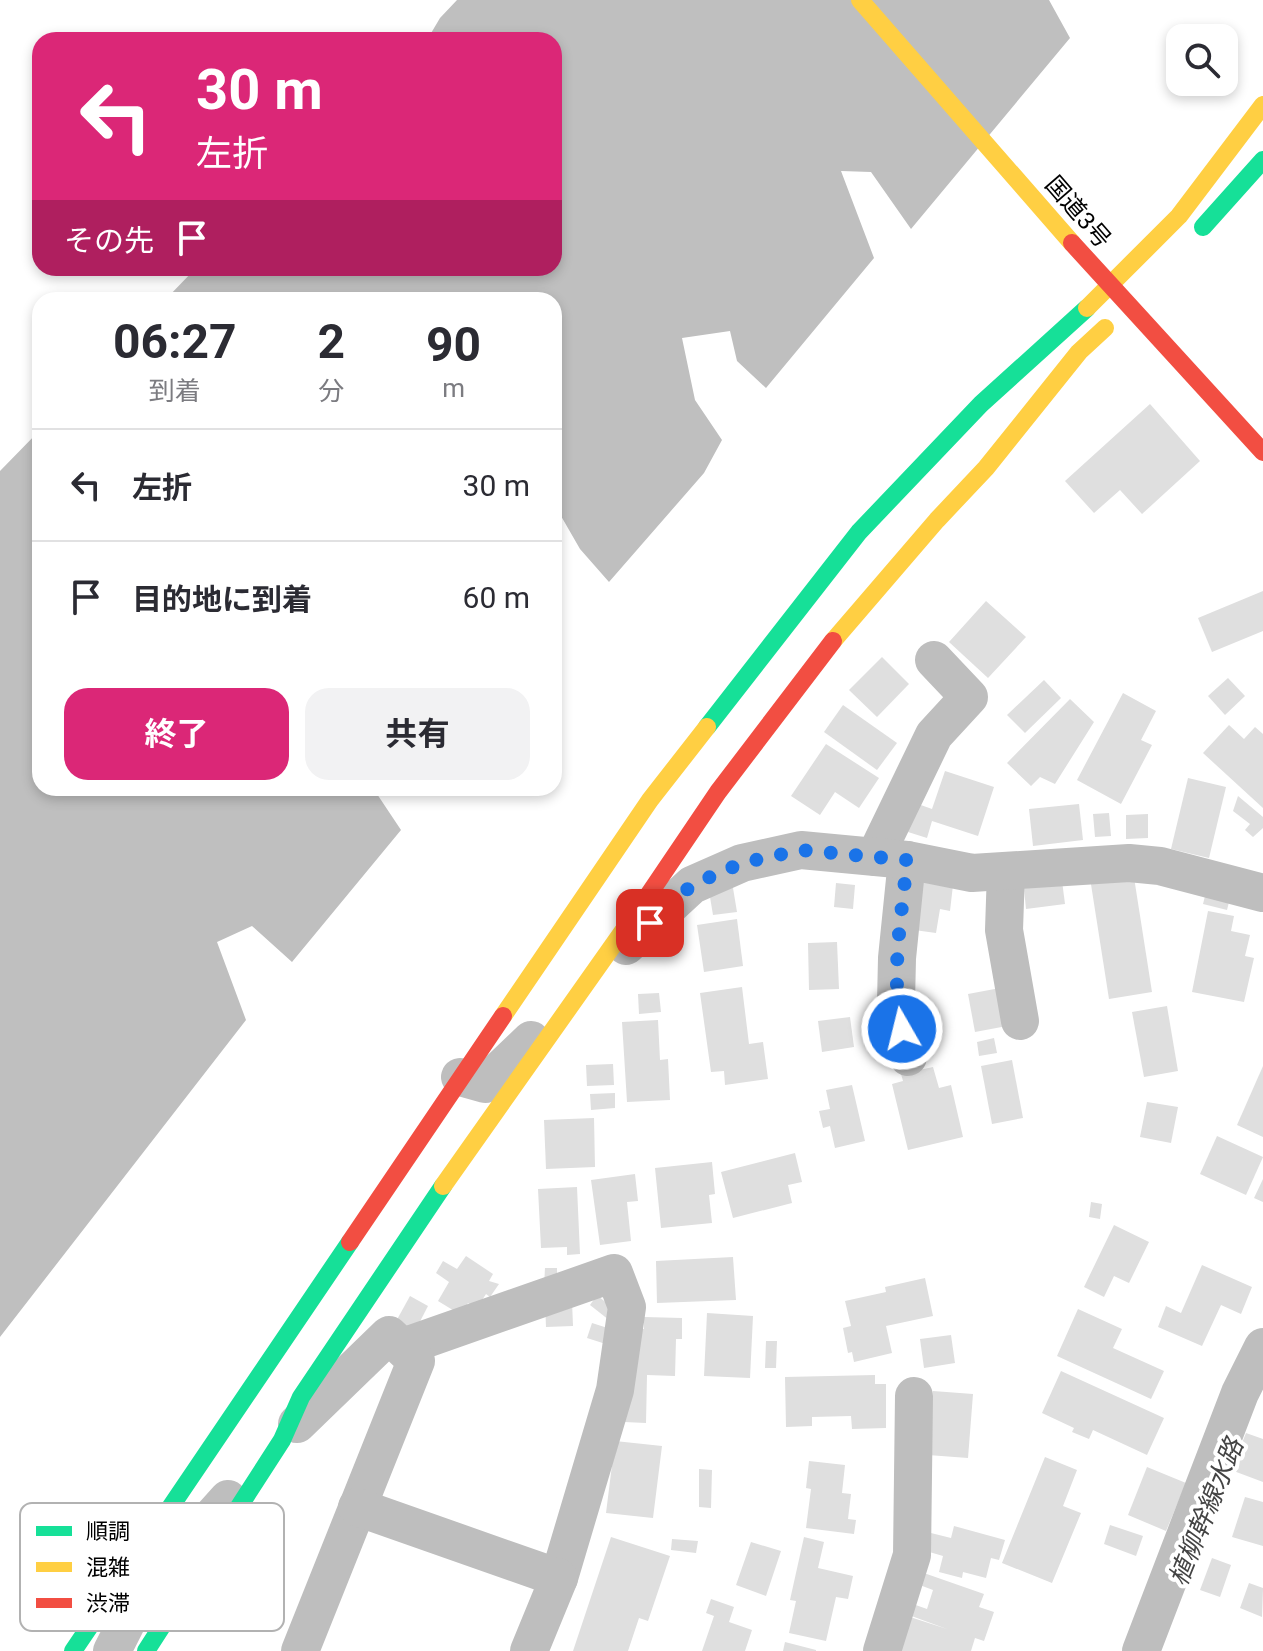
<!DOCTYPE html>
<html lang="ja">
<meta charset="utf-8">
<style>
body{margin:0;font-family:Roboto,"Noto Sans JP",sans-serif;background:#f2f2f3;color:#2b2b33;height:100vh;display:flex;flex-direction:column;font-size:30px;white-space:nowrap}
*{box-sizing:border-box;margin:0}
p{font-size:26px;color:#7c7c81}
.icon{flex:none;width:44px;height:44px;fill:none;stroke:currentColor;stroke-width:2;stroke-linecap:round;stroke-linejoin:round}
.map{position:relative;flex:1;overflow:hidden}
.drawer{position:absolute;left:32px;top:292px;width:530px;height:504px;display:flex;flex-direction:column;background:#fff;border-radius:24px;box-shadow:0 4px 12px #0003}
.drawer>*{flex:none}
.top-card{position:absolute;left:32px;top:32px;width:530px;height:244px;border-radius:24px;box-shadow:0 4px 12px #0003;background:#db2777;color:#fff;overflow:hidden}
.buttons{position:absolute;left:1166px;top:24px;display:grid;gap:16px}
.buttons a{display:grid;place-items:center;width:72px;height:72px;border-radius:16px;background:#fff;box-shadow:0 4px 12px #0003;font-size:40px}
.pin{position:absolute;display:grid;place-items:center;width:68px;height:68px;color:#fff;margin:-34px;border-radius:16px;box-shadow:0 4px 12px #0006}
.me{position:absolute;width:88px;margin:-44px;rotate:352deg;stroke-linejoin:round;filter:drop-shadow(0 0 6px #0008)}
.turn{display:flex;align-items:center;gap:28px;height:168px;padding:0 32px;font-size:36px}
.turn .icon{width:104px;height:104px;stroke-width:2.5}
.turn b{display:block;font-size:56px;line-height:68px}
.then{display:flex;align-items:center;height:76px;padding:0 32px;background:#0003;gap:16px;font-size:30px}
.eta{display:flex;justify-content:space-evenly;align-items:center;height:136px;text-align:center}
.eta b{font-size:48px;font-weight:700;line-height:56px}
.button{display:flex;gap:16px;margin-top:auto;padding:16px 32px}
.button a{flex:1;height:92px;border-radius:24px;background:#db2777;color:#fff;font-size:32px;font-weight:700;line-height:92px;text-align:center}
.button a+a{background:#f2f2f3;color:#2b2b33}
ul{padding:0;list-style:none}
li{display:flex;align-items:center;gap:24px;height:112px;padding:0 32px;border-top:2px solid #e1e1e2}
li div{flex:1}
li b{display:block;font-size:30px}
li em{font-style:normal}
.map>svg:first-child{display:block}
.water{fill:#bfbfbf}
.building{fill:#dfdfdf}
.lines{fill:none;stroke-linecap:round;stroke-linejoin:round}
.street{stroke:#bebebe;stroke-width:38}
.fast{stroke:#16e098;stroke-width:18}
.slow{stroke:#ffcf43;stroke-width:18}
.jam{stroke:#f24e42;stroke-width:18}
.route{stroke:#1a73e8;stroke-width:14;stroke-dasharray:0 25.2}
.labels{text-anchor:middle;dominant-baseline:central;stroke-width:8;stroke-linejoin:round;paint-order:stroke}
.street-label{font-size:24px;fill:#000;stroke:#fff}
.water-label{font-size:26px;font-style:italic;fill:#444;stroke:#fff}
.key{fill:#fff;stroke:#b2b2b2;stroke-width:2}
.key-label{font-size:22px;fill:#000}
</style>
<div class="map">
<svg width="1263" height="1651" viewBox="0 0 1263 1651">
<rect width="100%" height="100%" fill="#fff"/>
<!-- water -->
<g class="water">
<path d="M457,0H1049L1070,38L911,229L871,172L841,171L874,258L766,388L737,361L730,331L682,338L695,400L722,440L704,473L609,582L580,549L561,516L554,519V300H165L196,268H554V40H427L440,18Z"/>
<path d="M40,430V788H373L401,830L292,962L252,926L217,942L246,1020L0,1337V471Z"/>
</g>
<!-- building -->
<g class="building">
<path d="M1150,404L1200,461L1142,514L1120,490L1094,513L1065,481Z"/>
<path d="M1263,591V631L1212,652L1198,618Z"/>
<path d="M986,601L1026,637L988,678L949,642Z"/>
<path d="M882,657L909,684L877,717L849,690Z"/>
<path d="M1228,678L1245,696L1225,715L1208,696Z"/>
<path d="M1044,680L1061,698L1025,733L1007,715Z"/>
<path d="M1123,693L1156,711L1141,740L1152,745L1121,804L1077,780Z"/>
<path d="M1070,699L1094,722L1055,784L1040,777L1031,786L1007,763Z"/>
<path d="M843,705L897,743L877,770L824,732Z"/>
<path d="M1229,725L1244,739L1255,727L1263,734V808L1203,753Z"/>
<path d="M826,744L879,778L859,808L835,792L820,815L791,796Z"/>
<path d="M945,771L994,787L978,836L932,821L927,838L908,832L918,804L932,809Z"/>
<path d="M1188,778L1226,787L1209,858L1171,849Z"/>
<path d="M1238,796L1263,817V828L1253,837L1245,830L1250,824L1233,811Z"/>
<path d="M1079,804L1083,840L1033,846L1029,809Z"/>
<path d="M1109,813L1111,836L1095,837L1093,814Z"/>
<path d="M1148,814V838L1126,839V815Z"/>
<path d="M1133,871L1152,992L1109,999L1090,878Z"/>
<path d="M1061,873L1065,904L1026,909L1023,879Z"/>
<path d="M915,879L953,885L950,911L940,909L936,933L907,929Z"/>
<path d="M732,882L737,912L713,915L708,885Z"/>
<path d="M836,883L855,885L853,909L834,907Z"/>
<path d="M1207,888L1231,894L1227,910L1203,904Z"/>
<path d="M1208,911L1234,916L1231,931L1250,935L1245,956L1254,958L1244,1002L1192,992Z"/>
<path d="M737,919L743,966L704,972L697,925Z"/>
<path d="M837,942L839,989L809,990L808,943Z"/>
<path d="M742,987L749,1044L763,1042L768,1079L725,1085L724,1071L711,1072L700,993Z"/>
<path d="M1000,988L1007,1026L975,1032L968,994Z"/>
<path d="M659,993L661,1012L639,1014L638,994Z"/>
<path d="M1167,1006L1178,1071L1144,1077L1132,1012Z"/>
<path d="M850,1017L854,1047L822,1052L818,1021Z"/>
<path d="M658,1020L660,1060L668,1059L670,1100L627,1102L622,1022Z"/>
<path d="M994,1038L997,1053L979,1056L977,1042Z"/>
<path d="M1012,1060L1023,1118L992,1124L981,1066Z"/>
<path d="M613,1064L614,1085L587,1086L586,1065Z"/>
<path d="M1263,1066V1137L1237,1125Z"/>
<path d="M933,1067L939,1088L951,1085L963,1137L908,1150L892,1084L903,1081L901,1074Z"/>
<path d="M852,1085L865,1141L835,1148L830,1126L823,1128L819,1111L830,1109L826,1090Z"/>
<path d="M615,1093V1108L591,1110L590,1094Z"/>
<path d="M1147,1102L1178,1107L1171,1143L1140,1137Z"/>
<path d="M594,1118L595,1167L546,1169L544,1120Z"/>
<path d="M1217,1136L1263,1157L1246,1195L1200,1174Z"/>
<path d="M795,1153L802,1182L788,1185L792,1203L733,1218L721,1172Z"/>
<path d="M712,1162L715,1194L709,1195L712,1223L661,1228L655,1168Z"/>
<path d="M635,1174L638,1201L627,1202L631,1241L600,1245L591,1180Z"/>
<path d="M1263,1179V1202L1254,1198Z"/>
<path d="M577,1187L580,1254L567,1255V1247L541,1248L538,1189Z"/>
<path d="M1091,1202L1102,1204L1100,1219L1089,1217Z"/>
<path d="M1114,1225L1149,1242L1129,1283L1114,1276L1104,1297L1084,1287Z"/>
<path d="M466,1256L493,1274L489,1281L499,1284L490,1297L486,1294L477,1308L468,1303L461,1315L438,1301L449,1282L436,1273L443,1261L457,1269Z"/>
<path d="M733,1257L736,1300L657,1303L656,1261Z"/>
<path d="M1202,1265L1252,1287L1241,1314L1221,1305L1202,1346L1158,1327L1166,1306L1181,1313Z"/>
<path d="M545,1268H557V1286H544Z"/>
<path d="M925,1278L933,1316L886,1326L892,1353L854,1362L852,1352L848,1353L843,1328L851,1326L845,1301L886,1292L885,1287Z"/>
<path d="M597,1295L616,1311L609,1320L590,1305Z"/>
<path d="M410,1296L428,1306L413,1335L394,1325Z"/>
<path d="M572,1301L573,1326L546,1327L545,1302Z"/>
<path d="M1078,1309L1122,1329L1113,1348L1164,1371L1151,1399L1057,1356Z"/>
<path d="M707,1313L753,1316L750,1378L704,1376Z"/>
<path d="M644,1317L682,1318V1339H676L675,1376L647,1375L646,1423L624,1422L634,1329H644Z"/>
<path d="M592,1323L617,1331L612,1346L587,1338Z"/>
<path d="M951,1335L955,1363L924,1368L920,1339Z"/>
<path d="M766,1341H777L776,1368H765Z"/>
<path d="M1061,1371L1164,1418L1147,1455L1093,1430L1089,1439L1072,1432L1074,1428L1042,1413Z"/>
<path d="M875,1375V1384H886V1428L852,1429L851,1416L812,1417V1426L786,1427L785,1377Z"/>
<path d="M933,1391L973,1394L968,1458L928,1455Z"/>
<path d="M1246,1433L1263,1439V1482L1231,1470Z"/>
<path d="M615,1441L662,1446L653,1518L606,1513Z"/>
<path d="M1045,1457L1077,1470L1063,1506L1081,1513L1052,1583L1002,1563Z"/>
<path d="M809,1461L845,1465L842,1493L851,1494L848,1519L856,1520L854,1534L806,1528L811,1489L806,1488Z"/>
<path d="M1147,1467L1186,1483L1166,1531L1128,1515Z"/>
<path d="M699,1469L712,1470L711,1508L699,1507Z"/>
<path d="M1245,1497L1263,1502V1546L1232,1537Z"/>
<path d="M1110,1525L1143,1536L1136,1556L1104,1544Z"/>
<path d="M954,1526L1005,1540L999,1560L991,1558L986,1578L963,1572L962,1578L939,1572L943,1556L926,1551L931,1533L951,1538Z"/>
<path d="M611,1537L670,1556L648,1621L639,1618L628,1651H573Z"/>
<path d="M804,1537L824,1542L818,1568L853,1576L848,1599L836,1597L826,1641L789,1633L796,1601L790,1600Z"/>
<path d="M672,1539L698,1541L696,1553L671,1550Z"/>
<path d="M751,1542L781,1551L766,1596L736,1585Z"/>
<path d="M1212,1558L1231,1565L1220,1597L1200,1590Z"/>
<path d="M921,1572L984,1594L979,1607L994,1612L984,1641L975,1638L971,1651H900L907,1616L947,1629L906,1614L910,1603L927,1609L933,1590L917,1584Z"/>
<path d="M1249,1583L1263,1588L1262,1617L1240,1608Z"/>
<path d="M711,1599L734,1607L729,1622L752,1630L745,1651H702L714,1616L706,1613Z"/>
<path d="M785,1642L816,1650V1651H783Z"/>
</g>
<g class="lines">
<!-- street -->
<g class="street">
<path d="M875,857L934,735L969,697L934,660"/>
<path d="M907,860L897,958L896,1002L908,1057"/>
<path d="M1006,871L1004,930L1020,1021"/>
<path d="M626,946L692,885L742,863L801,850L907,860L972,873L1129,863L1160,866L1263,893"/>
<path d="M460,1077L485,1084L531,1040"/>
<path d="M403,1347L614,1273L627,1307L615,1390L559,1578"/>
<path d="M297,1424L389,1335L416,1361L300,1651"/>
<path d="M357,1507L559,1578L529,1651"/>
<path d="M139,1598L228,1499"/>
<path d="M112,1651L139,1598L118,1583"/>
<path d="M882,1651L912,1555L914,1396"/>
<path d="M1141,1651L1240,1393L1263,1347"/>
</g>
<!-- fast -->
<g class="fast">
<path d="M1203,227L1263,160"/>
<path d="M707,727L859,532L981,404L1087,308"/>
<path d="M73,1651L350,1242"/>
<path d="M146,1651L282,1440L301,1397L443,1186"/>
</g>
<!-- slow -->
<g class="slow">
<path d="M860,0L1072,243"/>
<path d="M1087,308L1179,216L1263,105"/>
<path d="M833,641L937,520L986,468L1079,352L1105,328"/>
<path d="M503,1016L650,800L707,727"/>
<path d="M443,1186L645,900"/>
</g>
<!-- jam -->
<g class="jam">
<path d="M1072,243L1263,452"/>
<path d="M645,900L718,792L833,641"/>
<path d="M350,1242L503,1016"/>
</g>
</g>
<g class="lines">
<!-- route -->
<path class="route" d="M650,923L692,885L742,863L801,850L907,860C902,916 890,974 902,1029"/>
</g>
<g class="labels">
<!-- street labels -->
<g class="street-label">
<text transform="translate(1078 212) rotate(49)">国道3号</text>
</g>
<!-- water labels -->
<g class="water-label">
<text transform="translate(1206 1512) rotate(-68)">植柳幹線水路</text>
</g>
</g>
<!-- legend -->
<rect x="20" y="1503" width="264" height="128" rx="12" class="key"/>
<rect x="36" y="1526" width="36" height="10" fill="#16e098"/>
<rect x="36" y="1562" width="36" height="10" fill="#ffcf43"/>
<rect x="36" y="1598" width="36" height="10" fill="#f24e42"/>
<g class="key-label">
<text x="86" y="1539">順調</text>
<text x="86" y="1575">混雑</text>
<text x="86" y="1611">渋滞</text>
</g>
</svg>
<div class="buttons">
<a><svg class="icon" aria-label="search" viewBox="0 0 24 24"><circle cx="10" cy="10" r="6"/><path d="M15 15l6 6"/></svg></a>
</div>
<div class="pin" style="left:650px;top:923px;background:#d93025"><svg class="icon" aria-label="arrive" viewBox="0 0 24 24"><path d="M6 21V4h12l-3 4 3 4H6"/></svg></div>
<svg class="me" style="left:902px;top:1029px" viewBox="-20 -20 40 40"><circle r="17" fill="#1a73e8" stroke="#fff" stroke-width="3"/><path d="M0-11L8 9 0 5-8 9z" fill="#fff"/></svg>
<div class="top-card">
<div class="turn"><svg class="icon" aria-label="left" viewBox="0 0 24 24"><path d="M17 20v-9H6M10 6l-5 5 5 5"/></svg><div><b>30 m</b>左折</div></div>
<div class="then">その先<svg class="icon" aria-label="arrive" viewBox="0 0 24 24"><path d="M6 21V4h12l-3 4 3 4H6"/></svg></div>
</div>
<section class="drawer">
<div class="eta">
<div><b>06:27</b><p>到着</p></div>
<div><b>2</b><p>分</p></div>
<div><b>90</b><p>m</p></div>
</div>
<ul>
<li><svg class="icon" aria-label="left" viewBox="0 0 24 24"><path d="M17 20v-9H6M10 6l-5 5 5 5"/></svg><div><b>左折</b></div><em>30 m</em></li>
<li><svg class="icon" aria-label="arrive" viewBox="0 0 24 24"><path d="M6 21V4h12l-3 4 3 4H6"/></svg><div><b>目的地に到着</b></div><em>60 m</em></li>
</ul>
<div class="button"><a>終了</a><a>共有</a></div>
</section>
</div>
